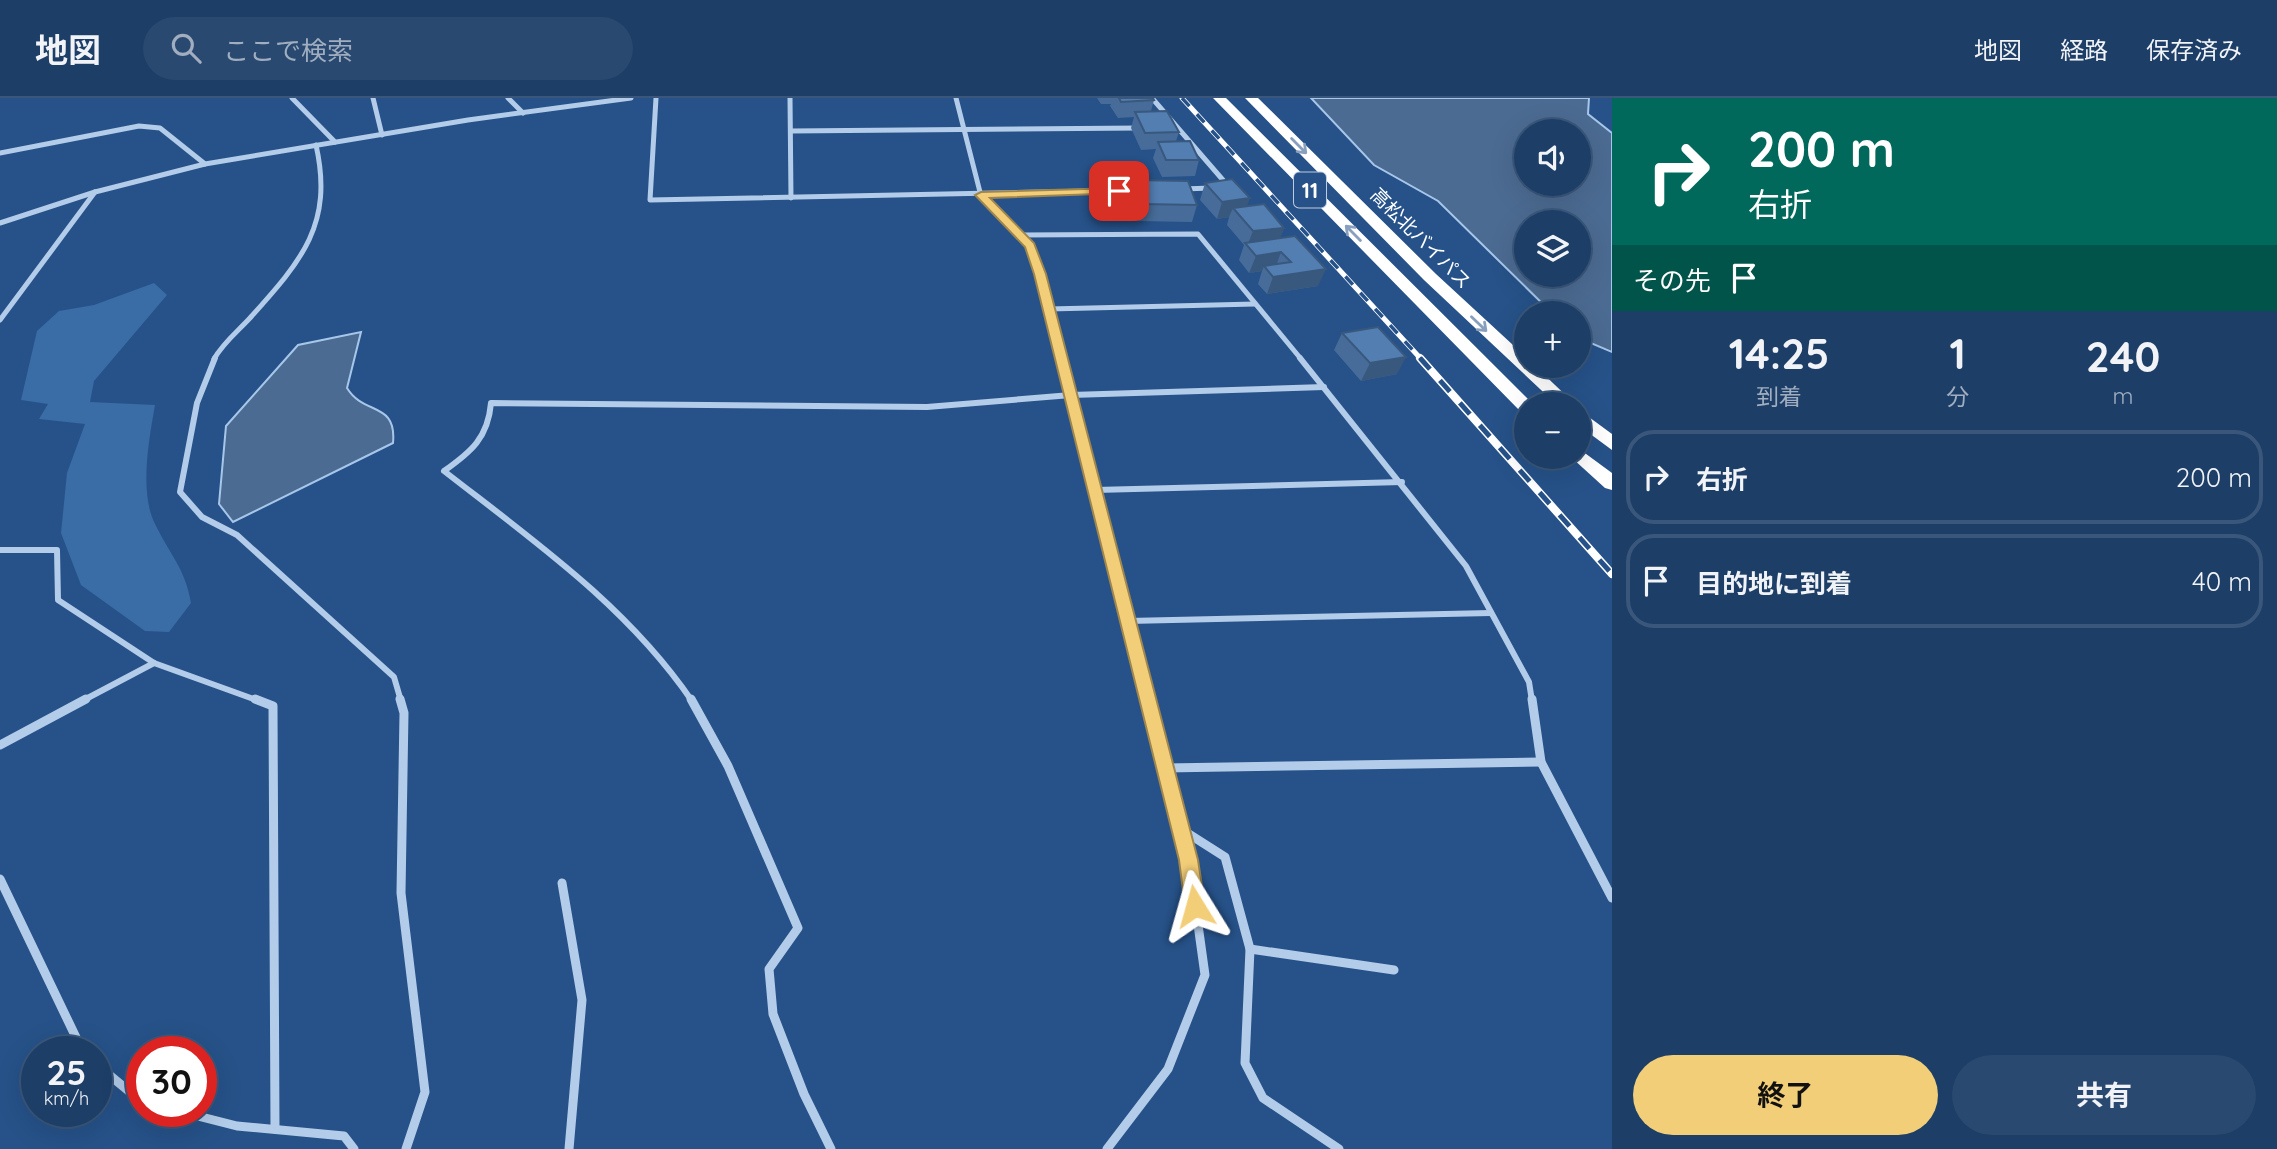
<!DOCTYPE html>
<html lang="ja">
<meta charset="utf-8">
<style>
body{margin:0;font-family:Quicksand,"Noto Sans JP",sans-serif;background:#294970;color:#f1f3f6;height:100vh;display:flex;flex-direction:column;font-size:26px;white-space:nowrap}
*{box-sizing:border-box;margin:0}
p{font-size:23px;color:#a0aec0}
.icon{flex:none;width:38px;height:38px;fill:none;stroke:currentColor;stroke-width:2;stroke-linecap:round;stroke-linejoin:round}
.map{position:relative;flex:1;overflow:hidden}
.panel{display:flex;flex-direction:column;background:#1c3e67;width:665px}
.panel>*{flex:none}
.top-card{background:#00695c;color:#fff;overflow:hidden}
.fabs{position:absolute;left:1514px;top:21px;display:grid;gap:14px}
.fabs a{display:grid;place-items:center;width:77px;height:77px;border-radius:50%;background:#1c3e67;box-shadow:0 7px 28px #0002,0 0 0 2px #3a577b;font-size:35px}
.speed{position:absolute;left:21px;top:938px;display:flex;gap:14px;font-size:35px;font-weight:700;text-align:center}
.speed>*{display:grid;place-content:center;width:91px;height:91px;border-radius:50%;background:#1c3e67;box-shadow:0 7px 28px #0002,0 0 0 2px #3a577b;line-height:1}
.speed small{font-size:18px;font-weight:400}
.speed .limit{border:10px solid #d22;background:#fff;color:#111}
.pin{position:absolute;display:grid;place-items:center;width:60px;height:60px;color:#fff;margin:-30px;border-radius:14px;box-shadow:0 4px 10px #0006}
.me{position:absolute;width:77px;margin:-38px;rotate:352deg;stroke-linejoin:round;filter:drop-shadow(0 0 5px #0008)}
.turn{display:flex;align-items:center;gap:24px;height:147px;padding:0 21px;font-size:32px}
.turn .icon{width:91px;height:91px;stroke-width:2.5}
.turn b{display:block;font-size:49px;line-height:60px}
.then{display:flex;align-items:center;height:66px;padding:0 21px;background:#0003;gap:14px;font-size:26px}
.eta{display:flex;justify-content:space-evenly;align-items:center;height:119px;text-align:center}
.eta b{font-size:42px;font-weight:700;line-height:49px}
.action{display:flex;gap:14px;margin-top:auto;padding:14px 21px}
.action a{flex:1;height:80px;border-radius:42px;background:#f3ce78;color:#111;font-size:28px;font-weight:700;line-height:80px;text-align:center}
.action a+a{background:#294970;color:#f1f3f6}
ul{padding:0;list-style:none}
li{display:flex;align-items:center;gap:21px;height:94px;margin:0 14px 10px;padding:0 7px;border:4px solid #3a577b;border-radius:28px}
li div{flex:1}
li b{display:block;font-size:26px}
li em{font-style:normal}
header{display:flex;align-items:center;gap:42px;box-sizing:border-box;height:98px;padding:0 35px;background:#1c3e67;border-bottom:2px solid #3a577b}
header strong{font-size:33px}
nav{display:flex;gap:38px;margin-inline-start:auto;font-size:24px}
.search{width:490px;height:63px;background:#294970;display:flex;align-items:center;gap:18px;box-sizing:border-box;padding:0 24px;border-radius:38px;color:#a0aec0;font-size:26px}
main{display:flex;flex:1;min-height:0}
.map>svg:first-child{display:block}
.green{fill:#3a6ca6}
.water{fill:#4c6b92;stroke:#a7c7ea;stroke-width:2;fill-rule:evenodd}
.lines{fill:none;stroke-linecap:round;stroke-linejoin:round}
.street-far2{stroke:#b3cce9;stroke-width:5}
.street-far1{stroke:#b3cce9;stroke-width:6}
.street{stroke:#b3cce9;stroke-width:9}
.highway{fill:#fff;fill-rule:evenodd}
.rail-far1-casing{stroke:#fff;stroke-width:5}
.rail-casing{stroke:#fff;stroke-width:8}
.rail-far1{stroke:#265289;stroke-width:3.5;stroke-dasharray:11;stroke-linecap:butt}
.rail{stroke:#265289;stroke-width:5;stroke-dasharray:15;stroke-linecap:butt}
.wall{fill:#476c99}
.shaded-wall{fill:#39587d}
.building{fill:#527eb2;stroke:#39587d;stroke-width:2}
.oneway{stroke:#88a0be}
.route{fill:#f3ce78;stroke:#9e864e;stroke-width:2}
.labels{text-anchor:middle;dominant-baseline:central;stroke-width:5;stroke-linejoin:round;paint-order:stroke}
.far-street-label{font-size:19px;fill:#fff;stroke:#265289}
.shield{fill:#265289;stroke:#becbdc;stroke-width:2}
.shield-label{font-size:21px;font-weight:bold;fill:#fff}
</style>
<header>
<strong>地図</strong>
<div class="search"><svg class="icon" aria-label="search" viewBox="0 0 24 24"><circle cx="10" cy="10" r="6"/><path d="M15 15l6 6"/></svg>ここで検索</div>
<nav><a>地図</a><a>経路</a><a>保存済み</a></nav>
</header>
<main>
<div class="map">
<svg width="1612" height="1051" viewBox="0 0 1612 1051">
<rect width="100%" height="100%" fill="#265289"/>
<!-- green -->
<path class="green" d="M154,185L167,197L94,283L90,304L155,307C149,341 139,394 155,426C170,457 185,470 191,505L169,534L145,533L81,487L61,435L67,375L85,326L39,321L48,306L21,302L37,233L59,213L94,207Z"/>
<!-- water -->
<g class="water">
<path d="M1311,0H1589L1588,16L1612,35V254L1579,240L1578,215H1552L1438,103L1374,67ZM1526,33H1578V86H1526ZM1526,124H1578V177H1526Z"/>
<path d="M361,234L347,290C364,318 397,303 393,345L233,424L219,406L226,328L298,247Z"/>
</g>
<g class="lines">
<!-- street-far2 -->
<g class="street-far2">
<path d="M292,0L335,44"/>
<path d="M373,0L382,37"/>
<path d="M508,0L523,15"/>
<path d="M656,0L650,102L1142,92"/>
<path d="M790,0L791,100"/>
<path d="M956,0L981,98L1030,148L1062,261"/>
<path d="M1152,0L1229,89"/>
<path d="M791,33L1140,30"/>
<path d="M0,55L139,28L160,30L205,66"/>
<path d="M1182,91L1212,90"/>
<path d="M0,125L95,94L205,66L468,22L631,0"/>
<path d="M1020,137L1198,136L1301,261"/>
<path d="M1049,211L1255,206"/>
<path d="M0,222L95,94"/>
<path d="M214,261C223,245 237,234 250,220C301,163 334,127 316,47"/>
</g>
<!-- street-far1 -->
<g class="street-far1">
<path d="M215,260L197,305L180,394L202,419L237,437L394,579L401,603"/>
<path d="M1061,260L1149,603"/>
<path d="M1300,260L1466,468L1529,584L1532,603"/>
<path d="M1095,392L1402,384"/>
<path d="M0,452H57L58,502L154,565L259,603"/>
<path d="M1128,523L1491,515"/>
<path d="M82,603L154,565"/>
<path d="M692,603C627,508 534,443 444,373C471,354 488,340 491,305L927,309L1071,297L1324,289"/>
</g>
<!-- street -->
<g class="street">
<path d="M255,601L273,608L275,1031"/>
<path d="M400,601L404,615L401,795L425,994L406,1051"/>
<path d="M691,601L728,668L798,830L769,871L773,916L804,996L831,1051"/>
<path d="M1532,601L1541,664L1612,800"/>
<path d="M0,647L86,601"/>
<path d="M1165,670L1541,664"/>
<path d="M1181,731L1225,759L1250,851L1245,965L1263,1000L1339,1051"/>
<path d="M0,781L83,954"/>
<path d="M562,785L582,902L569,1051"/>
<path d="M1250,851L1394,872"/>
<path d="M96,966L142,1004"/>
<path d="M178,1013L237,1028L344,1038L354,1051"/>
<path d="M1107,1051L1168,971L1205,877L1189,762L1148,601"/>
</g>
<!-- highway -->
<g class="highway">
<path d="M1213,0H1226L1532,305L1526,306V315L1520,313Z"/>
<path d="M1245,0H1258L1436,176L1526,259V268H1535L1575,306H1556L1424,182Z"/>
<path d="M1578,311L1612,336V352L1578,327Z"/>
<path d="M1578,350L1612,375V392L1605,390L1572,360L1578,359Z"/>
</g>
<!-- rail-far1 casing -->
<g class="rail-far1-casing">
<path id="rail-far1" d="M1182,0L1421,261"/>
</g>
<!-- rail casing -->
<g class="rail-casing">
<path id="rail" d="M1420,260L1612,476"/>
</g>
<!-- rail-far1 -->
<use href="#rail-far1" class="rail-far1"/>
<!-- rail -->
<use href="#rail" class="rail"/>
</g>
<!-- wall -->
<g class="wall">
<path d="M1097,0H1153L1154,2L1151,13L1179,34L1176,43L1199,62L1195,78L1162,79L1153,60L1156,51L1141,52L1131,30L1134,19L1118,20L1110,8L1111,6H1101Z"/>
<path d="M1135,82L1197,107L1192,124L1138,123L1131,99Z"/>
<path d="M1205,85L1284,130L1280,140L1318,188L1267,196L1258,186L1262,173L1249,175L1239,162L1244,147L1227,127L1229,119L1217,121L1200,102Z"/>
<path d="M1342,235L1397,276L1361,283L1334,252Z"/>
</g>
<!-- shaded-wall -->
<g class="shaded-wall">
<path d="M1250,100L1244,117L1233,110L1229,119L1217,121L1222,104Z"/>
<path d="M1284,130L1278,147L1247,148L1253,133Z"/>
<path d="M1281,154L1275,171L1264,168L1262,173L1249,175L1256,158Z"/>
<path d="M1326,171L1318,188L1267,196L1273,179Z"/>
<path d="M1406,259L1397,276L1361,283L1370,265Z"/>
</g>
<!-- building -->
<g class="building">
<path d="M1119,0H1153L1154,2L1121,4Z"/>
<path d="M1167,13L1179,34L1145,35L1135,14Z"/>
<path d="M1190,43L1199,62H1166L1158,44Z"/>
<path d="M1232,81L1250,100L1222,104L1205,85Z"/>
<path d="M1135,82L1188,83L1197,107L1142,106Z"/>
<path d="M1264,106L1284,130L1253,133L1233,110Z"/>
<path d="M1295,138L1326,171L1273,179L1264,168L1291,164L1281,154L1256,158L1245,145Z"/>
<path d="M1378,229L1406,259L1370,265L1342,235Z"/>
</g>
<!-- one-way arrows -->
<defs><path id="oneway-shaft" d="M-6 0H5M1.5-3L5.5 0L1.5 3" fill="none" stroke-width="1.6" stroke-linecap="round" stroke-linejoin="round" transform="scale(1.75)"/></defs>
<g class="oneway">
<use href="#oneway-shaft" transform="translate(1299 48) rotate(45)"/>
<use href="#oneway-shaft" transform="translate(1353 135) rotate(-135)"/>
<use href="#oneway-shaft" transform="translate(1479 226) rotate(44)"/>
</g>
<!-- route -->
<path class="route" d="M1119,90L1124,93L1123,95L990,100L1034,145L1046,176L1198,762L1205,808L1202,815L1195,817L1188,815L1185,808L1179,762L1034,176L1025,149L975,97L981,94Z"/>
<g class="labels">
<!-- far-street labels -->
<g class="far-street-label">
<text transform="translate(1421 140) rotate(45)">高松北バイパス</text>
</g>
<!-- shield labels -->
<rect class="shield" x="1294" y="74.5" width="32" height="35" rx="5"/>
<g class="shield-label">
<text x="1310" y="92">11</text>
</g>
</g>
</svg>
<div class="fabs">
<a><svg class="icon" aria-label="sound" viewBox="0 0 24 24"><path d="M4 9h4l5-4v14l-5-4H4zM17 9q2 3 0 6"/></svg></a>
<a><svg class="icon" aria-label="layers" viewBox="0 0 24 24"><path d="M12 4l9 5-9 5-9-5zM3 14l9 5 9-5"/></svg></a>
<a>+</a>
<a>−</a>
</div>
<div class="speed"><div>25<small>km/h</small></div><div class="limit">30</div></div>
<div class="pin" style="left:1119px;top:93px;background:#d93025"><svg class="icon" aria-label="arrive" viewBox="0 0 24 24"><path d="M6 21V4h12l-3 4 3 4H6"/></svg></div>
<svg class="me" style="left:1195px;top:808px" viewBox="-20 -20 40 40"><path d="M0-17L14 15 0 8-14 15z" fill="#f3ce78" stroke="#fff" stroke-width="4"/></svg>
</div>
<section class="panel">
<div class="top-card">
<div class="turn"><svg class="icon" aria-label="right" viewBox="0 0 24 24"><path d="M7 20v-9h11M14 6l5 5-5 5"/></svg><div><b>200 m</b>右折</div></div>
<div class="then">その先<svg class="icon" aria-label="arrive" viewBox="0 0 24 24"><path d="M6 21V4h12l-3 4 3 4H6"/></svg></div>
</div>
<div class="eta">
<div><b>14:25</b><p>到着</p></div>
<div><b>1</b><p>分</p></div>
<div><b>240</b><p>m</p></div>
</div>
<ul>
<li><svg class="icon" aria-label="right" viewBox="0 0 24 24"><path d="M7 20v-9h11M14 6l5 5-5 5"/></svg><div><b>右折</b></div><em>200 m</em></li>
<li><svg class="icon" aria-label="arrive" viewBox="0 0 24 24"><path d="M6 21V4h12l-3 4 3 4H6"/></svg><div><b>目的地に到着</b></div><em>40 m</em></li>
</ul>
<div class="action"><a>終了</a><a>共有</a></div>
</section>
</main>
